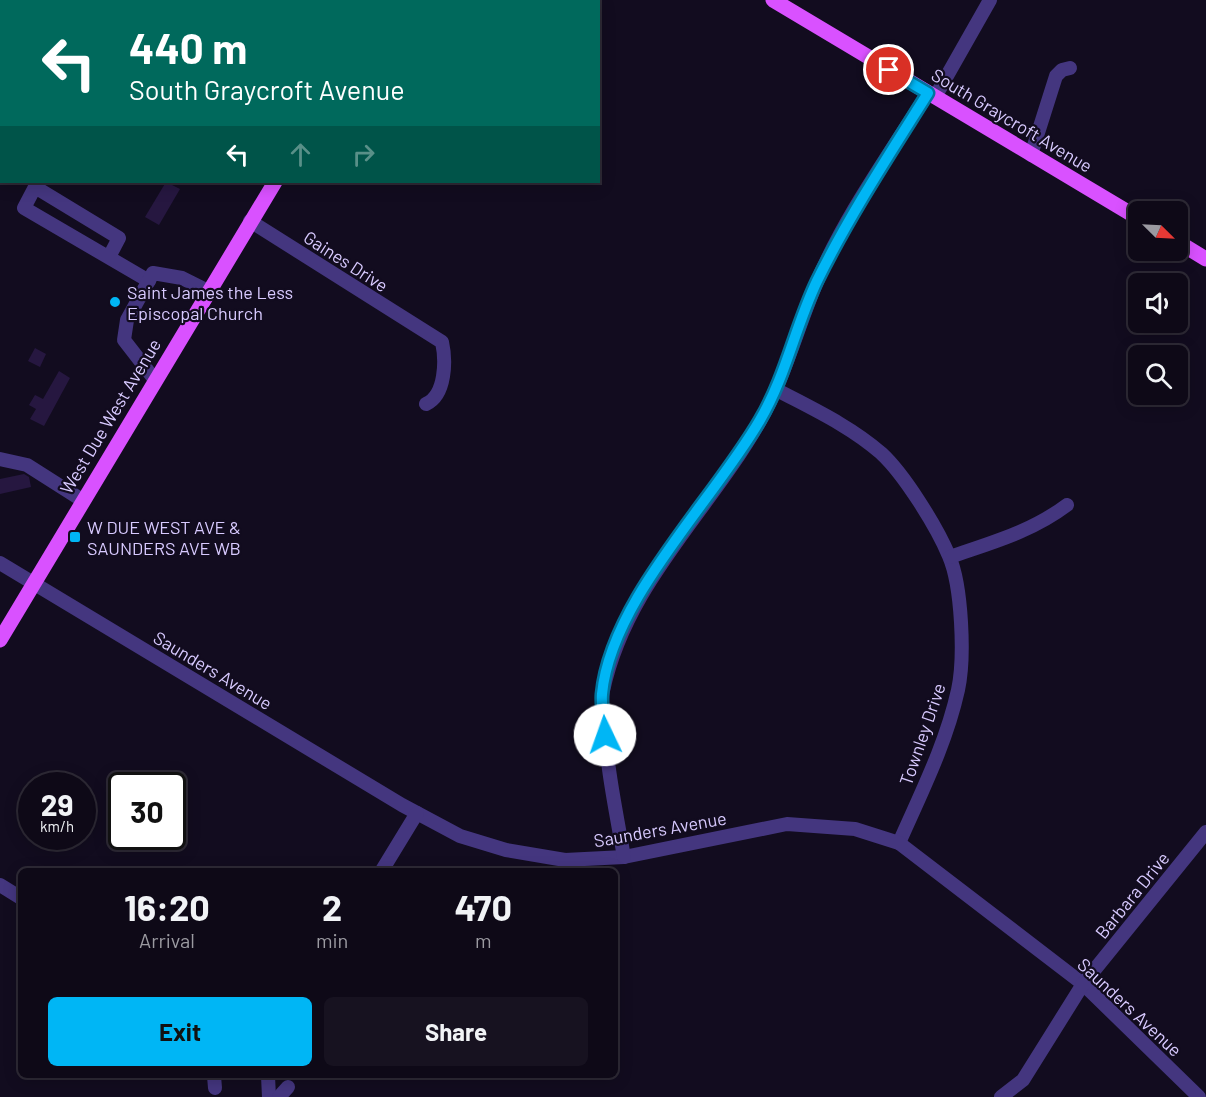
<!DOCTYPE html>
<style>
body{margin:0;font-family:Barlow,sans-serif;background:#171220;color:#f1f3f6;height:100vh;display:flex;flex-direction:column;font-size:22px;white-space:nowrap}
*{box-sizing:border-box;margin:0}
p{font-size:20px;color:#9b9aa1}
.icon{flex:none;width:33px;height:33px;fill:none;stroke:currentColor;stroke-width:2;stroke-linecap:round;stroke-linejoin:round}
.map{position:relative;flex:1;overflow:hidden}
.panel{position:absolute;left:18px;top:868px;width:600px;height:210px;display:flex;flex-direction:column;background:#0e0917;border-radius:9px;box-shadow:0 3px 15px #0003,0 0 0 2px #2e2a36}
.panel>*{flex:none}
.banner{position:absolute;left:0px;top:0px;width:600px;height:183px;box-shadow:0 3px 15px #0003,0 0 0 2px #2e2a36;background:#00695c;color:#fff;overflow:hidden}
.needle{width:39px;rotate:114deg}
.buttons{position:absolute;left:1128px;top:201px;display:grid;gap:12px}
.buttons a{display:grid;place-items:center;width:60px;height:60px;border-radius:9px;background:#0e0917;box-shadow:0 3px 15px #0003,0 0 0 2px #2e2a36;font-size:30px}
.speed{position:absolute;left:18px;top:772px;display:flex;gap:12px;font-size:30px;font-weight:700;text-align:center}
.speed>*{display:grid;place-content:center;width:78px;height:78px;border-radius:50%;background:#0e0917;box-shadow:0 3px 15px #0003,0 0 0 2px #2e2a36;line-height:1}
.speed small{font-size:15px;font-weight:400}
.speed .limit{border:3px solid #111;border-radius:9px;background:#fff;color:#111}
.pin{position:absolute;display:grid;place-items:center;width:51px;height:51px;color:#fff;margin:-26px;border:3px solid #fff;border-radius:50%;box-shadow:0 2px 6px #0007}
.me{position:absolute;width:66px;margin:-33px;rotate:357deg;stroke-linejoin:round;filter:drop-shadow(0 0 4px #0008)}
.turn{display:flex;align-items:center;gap:21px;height:126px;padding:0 30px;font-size:27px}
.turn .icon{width:78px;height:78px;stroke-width:2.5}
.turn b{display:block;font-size:42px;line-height:51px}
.lanes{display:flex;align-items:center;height:57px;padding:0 30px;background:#0003;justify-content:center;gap:30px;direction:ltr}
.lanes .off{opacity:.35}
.eta{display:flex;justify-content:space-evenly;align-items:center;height:102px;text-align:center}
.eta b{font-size:36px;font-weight:700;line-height:42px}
.action{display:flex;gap:12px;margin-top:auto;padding:12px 30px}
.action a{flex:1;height:69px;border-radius:9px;background:#00b6f5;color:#111;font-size:24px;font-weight:700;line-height:69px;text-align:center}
.action a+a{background:#171220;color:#f1f3f6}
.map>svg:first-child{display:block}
.building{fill:#261740}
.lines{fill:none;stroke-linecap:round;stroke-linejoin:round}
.minor{stroke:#44367f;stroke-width:14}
.major{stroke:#d951ff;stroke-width:15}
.route-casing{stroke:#00769f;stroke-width:15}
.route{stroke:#00b6f5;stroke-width:10}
.poi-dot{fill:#00b6f5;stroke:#120c1f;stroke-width:2}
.labels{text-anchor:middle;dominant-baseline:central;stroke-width:4.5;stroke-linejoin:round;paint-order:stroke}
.street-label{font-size:18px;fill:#d8caff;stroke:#120c1f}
.poi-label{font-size:18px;fill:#d8caff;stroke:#120c1f;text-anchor:start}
</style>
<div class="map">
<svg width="1206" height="1097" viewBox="0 0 1206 1097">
<rect width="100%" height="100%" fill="#120c1f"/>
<!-- building -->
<g class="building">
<path d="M166,182L180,189L159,225L145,217Z"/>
<path d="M35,348L46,354L40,367L28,361Z"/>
<path d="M59,371L70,378L44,426L30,419L36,409L29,405L35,395L43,399Z"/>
<path d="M24,474L29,477L31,487L0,494V479Z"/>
</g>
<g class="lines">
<!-- minor -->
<g class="minor">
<path d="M142,0L145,2"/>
<path d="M935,97L990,0"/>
<path d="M1031,155L1056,76L1062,70L1070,68"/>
<path d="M250,221L442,342C446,360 446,395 426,404"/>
<path d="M109,257L119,238L35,187L24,208L149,281"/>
<path d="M155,380L124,340L127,320L153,273L182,278L208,291"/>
<path d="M777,390C813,409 850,426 881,453C904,474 937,527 949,556C962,586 965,658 958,690C946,744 921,793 899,843"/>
<path d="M0,459L27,465L82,500"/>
<path d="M950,557C993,542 1031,532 1067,505"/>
<path d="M0,563L402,805L460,836L506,850L565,860L624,857L787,824L855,829L899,843L1083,984L1199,1097"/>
<path d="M624,857C616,812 607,768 604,722C603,712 601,701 603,691C626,583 710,511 761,419C785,376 797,329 816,284C844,217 889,155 928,93"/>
<path d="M381,872L417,813"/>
<path d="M0,885L21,898"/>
<path d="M214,1076L215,1088"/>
<path d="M268,1076L269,1097"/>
<path d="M279,1097L288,1087"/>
<path d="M1001,1097L1023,1080L1083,984L1206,832"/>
</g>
<!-- major -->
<g class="major">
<path d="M773,0L1138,218"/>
<path d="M384,2L385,0"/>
<path d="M1178,242L1206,259"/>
<path d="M0,640L275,182"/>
</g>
</g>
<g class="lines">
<!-- route casing -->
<g class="route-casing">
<path id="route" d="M605,735C604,722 601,707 602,694C611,600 714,500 760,420C786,376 795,327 817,281C849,216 889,155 928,93L889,70"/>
</g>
<!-- route -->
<use href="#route" class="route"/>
</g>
<!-- markers -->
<g class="poi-dot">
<circle cx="115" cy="302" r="6"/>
<rect x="69" y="531" width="12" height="12" rx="3"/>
</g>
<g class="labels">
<!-- street labels -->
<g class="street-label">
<text transform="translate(1012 120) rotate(31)">South Graycroft Avenue</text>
<text transform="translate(346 261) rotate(33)">Gaines Drive</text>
<text transform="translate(110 416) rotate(-59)">West Due West Avenue</text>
<text transform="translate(213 670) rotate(31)">Saunders Avenue</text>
<text transform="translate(922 734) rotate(-71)">Townley Drive</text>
<text transform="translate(660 829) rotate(-10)">Saunders Avenue</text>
<text transform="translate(1132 895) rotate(-51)">Barbara Drive</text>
<text transform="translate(1130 1007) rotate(43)">Saunders Avenue</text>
</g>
<!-- poi labels -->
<g class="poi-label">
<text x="127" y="292">Saint James the Less<tspan x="127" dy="21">Episcopal Church</tspan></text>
<text x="87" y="527">W DUE WEST AVE &amp;<tspan x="87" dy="21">SAUNDERS AVE WB</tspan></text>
</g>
</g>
</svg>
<div class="buttons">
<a><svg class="needle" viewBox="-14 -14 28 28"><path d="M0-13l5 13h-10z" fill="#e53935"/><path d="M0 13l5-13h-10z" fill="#9b9aa1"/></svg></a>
<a><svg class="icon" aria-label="sound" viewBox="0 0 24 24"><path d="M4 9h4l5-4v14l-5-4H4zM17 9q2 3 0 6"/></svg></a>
<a><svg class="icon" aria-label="search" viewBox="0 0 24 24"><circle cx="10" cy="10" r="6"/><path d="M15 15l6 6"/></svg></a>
</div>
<div class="speed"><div>29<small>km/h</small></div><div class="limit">30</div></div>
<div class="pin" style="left:889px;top:70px;background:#d93025"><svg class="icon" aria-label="arrive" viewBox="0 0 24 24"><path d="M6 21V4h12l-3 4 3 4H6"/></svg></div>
<svg class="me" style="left:605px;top:735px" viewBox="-20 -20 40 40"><circle r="19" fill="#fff"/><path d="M0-13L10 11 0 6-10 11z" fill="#00b6f5"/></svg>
<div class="banner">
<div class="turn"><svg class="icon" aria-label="left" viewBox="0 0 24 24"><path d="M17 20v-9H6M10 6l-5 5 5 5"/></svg><div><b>440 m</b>South Graycroft Avenue</div></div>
<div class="lanes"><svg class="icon" aria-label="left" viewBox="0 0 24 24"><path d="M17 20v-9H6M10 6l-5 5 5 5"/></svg><svg class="icon off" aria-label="ahead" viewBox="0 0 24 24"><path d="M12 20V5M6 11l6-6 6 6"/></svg><svg class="icon off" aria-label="right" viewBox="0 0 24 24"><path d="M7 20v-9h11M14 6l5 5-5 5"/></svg></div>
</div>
<section class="panel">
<div class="eta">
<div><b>16:20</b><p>Arrival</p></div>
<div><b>2</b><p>min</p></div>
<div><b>470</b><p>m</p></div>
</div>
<div class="action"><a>Exit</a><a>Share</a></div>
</section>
</div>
